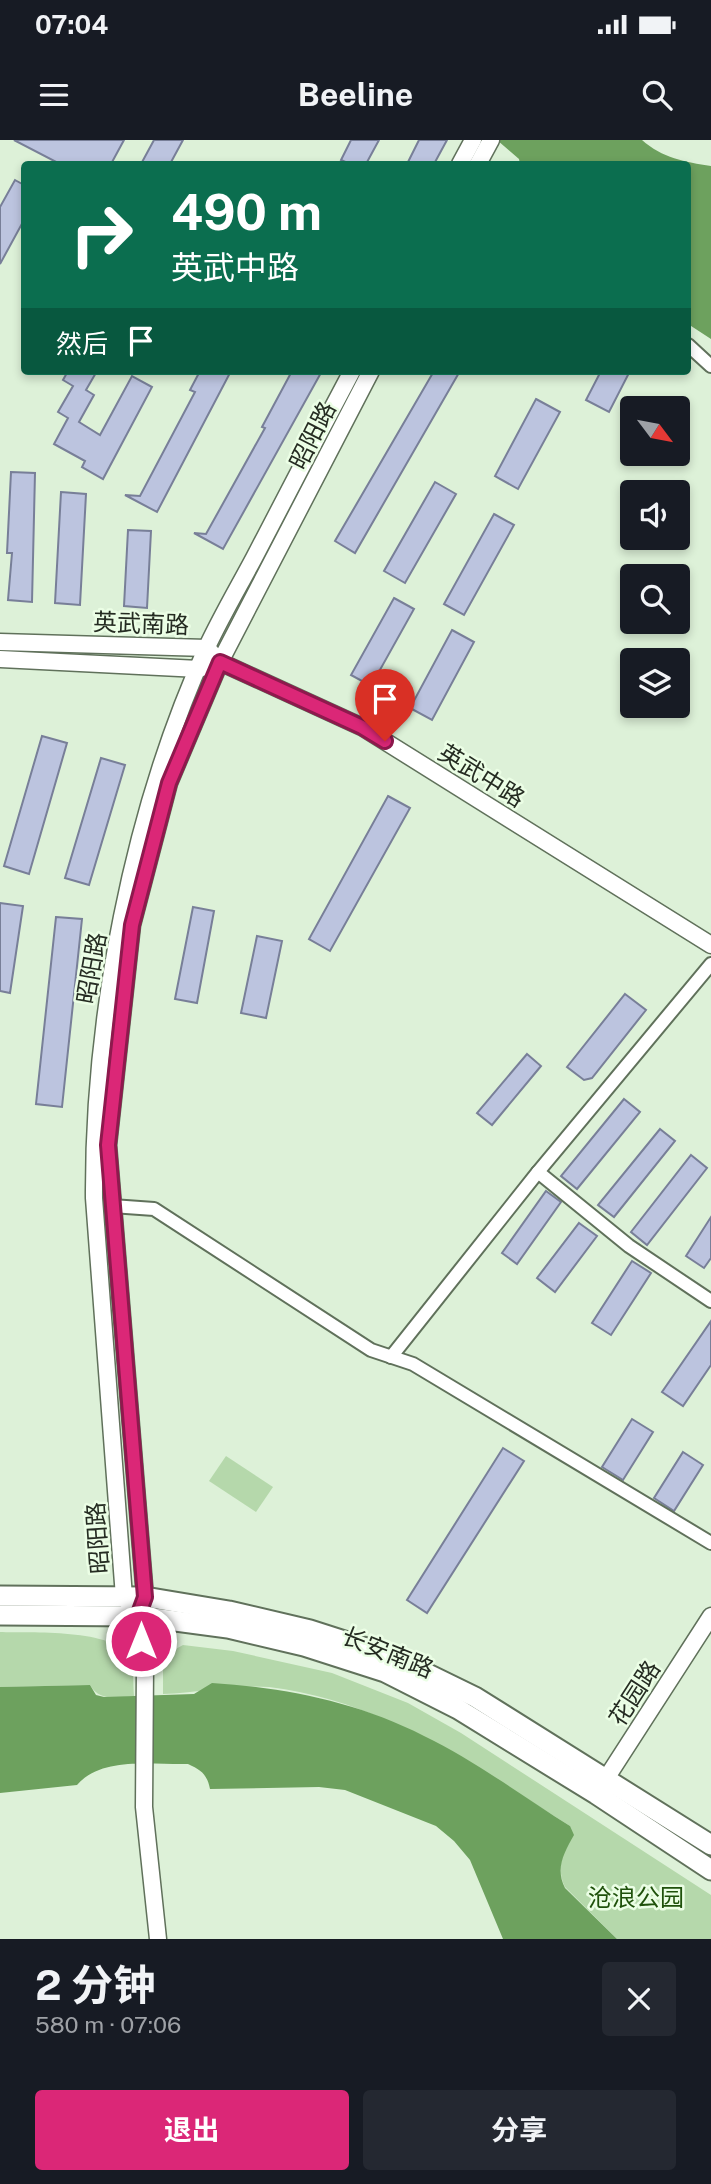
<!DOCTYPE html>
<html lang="zh">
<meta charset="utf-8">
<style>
body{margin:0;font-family:"Public Sans","Noto Sans SC",sans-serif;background:#242831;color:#f1f3f6;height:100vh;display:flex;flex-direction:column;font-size:26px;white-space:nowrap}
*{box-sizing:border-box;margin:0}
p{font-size:23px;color:#9ea1a6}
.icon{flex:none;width:38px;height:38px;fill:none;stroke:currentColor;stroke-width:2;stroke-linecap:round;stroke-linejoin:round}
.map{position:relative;height:1799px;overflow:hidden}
.sheet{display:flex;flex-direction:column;background:#171b24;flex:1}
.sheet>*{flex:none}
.guide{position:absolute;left:21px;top:21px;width:670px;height:214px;border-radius:7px;box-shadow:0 4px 10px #0003;background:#0b6e4f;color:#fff;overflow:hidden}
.needle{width:46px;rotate:122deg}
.fabs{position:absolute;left:620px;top:256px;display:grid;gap:14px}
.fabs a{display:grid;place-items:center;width:70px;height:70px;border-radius:7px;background:#171b24;box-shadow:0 4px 10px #0003;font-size:35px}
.pin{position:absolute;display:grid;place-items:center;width:60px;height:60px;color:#fff;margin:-72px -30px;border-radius:50% 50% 50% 0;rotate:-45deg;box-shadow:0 0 7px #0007}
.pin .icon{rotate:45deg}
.me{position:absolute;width:77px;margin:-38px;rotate:0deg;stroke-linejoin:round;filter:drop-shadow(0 0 5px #0008)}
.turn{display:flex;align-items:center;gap:24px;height:147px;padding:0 35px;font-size:32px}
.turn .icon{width:91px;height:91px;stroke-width:2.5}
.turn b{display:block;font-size:49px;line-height:60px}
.then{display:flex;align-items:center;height:66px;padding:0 35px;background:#0003;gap:14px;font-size:26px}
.round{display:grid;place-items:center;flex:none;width:74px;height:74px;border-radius:7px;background:#242831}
.summary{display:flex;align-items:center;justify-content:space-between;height:119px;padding:0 35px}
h1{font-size:42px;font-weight:700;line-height:52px}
.primary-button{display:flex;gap:14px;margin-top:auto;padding:14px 35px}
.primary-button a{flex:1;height:80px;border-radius:7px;background:#db2777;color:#fff;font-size:28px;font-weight:700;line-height:80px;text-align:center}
.primary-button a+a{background:#242831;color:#f1f3f6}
.status{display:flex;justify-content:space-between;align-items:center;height:49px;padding:0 35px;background:#171b24;direction:ltr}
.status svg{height:19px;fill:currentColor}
header{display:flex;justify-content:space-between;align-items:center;height:91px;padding:0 35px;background:#171b24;font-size:32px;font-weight:700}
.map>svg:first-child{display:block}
.green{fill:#b5d8ab}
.water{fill:#6da15e}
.building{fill:#bcc4df;stroke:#787f98;stroke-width:2}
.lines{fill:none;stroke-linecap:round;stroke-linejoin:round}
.street-casing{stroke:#60715b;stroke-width:16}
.secondary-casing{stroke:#60715b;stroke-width:19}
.primary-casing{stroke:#60715b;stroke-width:23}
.street{stroke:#fff;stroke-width:12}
.secondary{stroke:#fff;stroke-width:16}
.primary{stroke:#fff;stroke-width:19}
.route-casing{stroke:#8e194d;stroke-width:18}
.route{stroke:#db2777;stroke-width:12}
.labels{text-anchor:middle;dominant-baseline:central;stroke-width:5;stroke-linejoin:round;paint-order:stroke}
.street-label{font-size:24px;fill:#252c22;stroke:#ebfee5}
.park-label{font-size:24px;fill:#1f510b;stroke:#ebfee5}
</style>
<div class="status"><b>07:04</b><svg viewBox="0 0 49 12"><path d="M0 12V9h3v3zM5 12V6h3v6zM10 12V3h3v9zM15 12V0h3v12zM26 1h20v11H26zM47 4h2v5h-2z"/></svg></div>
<header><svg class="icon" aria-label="menu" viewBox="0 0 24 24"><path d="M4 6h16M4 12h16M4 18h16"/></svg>Beeline<svg class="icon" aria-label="search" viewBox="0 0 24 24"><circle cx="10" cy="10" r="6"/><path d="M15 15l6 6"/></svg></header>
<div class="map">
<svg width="711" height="1799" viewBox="0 0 711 1799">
<rect width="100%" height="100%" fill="#ddf1d8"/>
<!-- green -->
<g class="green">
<path d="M226,1316L273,1347L256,1372L209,1341Z"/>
<path d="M0,1492C28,1493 116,1488 130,1518C134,1528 133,1545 134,1556C117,1557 100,1562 90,1545L0,1547Z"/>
<path d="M183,1505L233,1511L332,1533L408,1563L461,1593L711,1755V1799H617L565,1747C555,1728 565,1706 570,1686C474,1626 384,1561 269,1547C234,1544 197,1553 163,1554V1516Z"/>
</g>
<!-- water -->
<g class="water">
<path d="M497,0H642C662,18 685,22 711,26V199L688,184V24H520L519,19Z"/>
<path d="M212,1543C287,1548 357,1562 424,1596C474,1620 522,1656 570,1686L574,1695C564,1713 555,1728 565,1748L617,1799H503L470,1720L454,1701L436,1686L345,1650L319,1647L210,1649C207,1634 201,1630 188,1624C152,1625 102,1616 77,1645L0,1653V1547L90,1545L96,1555L104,1557L194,1554Z"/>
</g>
<!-- building -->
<g class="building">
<path d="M14,0H124L111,24H60Z"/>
<path d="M154,0H183L170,24H141Z"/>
<path d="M351,0H379L366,24H350L341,20Z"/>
<path d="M419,0H447L434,24H407Z"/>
<path d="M15,40L24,45V80L0,124V67Z"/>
<path d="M68,231H97L86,250L94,255L79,282L100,295L132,236L152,247L103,339L82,327L85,321L54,304L68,278L58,272L73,246L63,240Z"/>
<path d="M200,231H231L157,372L125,355L140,356L195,252L190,250Z"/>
<path d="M292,231H322L223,409L194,393L206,394L265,288L262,287Z"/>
<path d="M434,231H460L355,413L335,401Z"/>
<path d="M601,231H630L609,272L586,260Z"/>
<path d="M536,259L560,272L518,349L495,336Z"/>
<path d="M11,332L35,333L32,462L8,460L12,413H7Z"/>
<path d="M435,342L456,354L405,443L384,431Z"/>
<path d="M61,352L86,354L80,465L55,463Z"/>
<path d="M494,374L514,385L464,475L444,464Z"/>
<path d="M128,390L151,391L147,468L124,466Z"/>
<path d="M394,458L414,469L371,546L351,535Z"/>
<path d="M452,490L474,502L432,580L410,568Z"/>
<path d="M42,596L67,603L29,734L4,726Z"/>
<path d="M101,618L125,625L89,745L65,738Z"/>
<path d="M388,656L410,668L330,811L309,799Z"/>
<path d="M0,763L23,766L10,853L0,851Z"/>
<path d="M193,767L214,771L197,863L175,859Z"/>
<path d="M56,777L82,779L62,967L36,964Z"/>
<path d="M257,796L282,801L266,878L241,873Z"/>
<path d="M625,854L646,870L592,938L584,940L567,927Z"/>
<path d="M527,914L541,926L492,985L477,973Z"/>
<path d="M624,959L640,972L577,1049L561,1036Z"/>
<path d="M660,989L675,1001L614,1077L598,1065Z"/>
<path d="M691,1015L707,1028L647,1105L631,1092Z"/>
<path d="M546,1051L561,1062L517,1124L502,1113Z"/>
<path d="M711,1077V1118L704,1128L686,1116Z"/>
<path d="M579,1083L597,1096L555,1152L537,1138Z"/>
<path d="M632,1121L651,1133L611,1195L592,1183Z"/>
<path d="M711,1181V1225L683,1266L662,1252Z"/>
<path d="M632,1279L653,1292L623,1340L602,1327Z"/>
<path d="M503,1308L524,1321L427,1473L407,1460Z"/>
<path d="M683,1312L703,1325L674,1371L654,1358Z"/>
</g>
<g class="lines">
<!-- street casing -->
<g class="street-casing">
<g id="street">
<path d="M688,205L711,226"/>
<path d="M538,1032L629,1106L711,1161"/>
<path d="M112,1066L154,1069L371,1210L413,1224L711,1403"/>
<path d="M391,1217L538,1032L711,824"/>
</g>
</g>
<!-- secondary casing -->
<g class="secondary-casing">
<g id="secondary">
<path d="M460,24L473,0"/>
<path d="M478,24L491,0"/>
<path d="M0,502L207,508L220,522L362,587L711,805"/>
<path d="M0,519L199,529L208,526"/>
<path d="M141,1467L145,1457L108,1005L132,785L169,643L220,522L371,231"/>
<path d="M600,1648L711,1476"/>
<path d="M158,1799L144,1667L145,1525L138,1476L124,1457L94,1058C93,878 132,671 207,507C221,477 238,448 254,418C286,356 319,293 352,231"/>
</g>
</g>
<!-- primary casing -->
<g class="primary-casing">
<g id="primary">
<path d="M0,1456L145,1457L229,1471L310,1490L391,1516L475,1557L711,1705"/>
<path d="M0,1475L138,1476L228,1488L304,1506L385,1532L458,1569L596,1654L711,1730"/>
</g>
</g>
<!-- street -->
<use href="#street" class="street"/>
<!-- secondary -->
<use href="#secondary" class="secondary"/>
<!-- primary -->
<use href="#primary" class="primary"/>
</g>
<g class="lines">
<!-- route casing -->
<g class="route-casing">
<path id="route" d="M141,1501L138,1476L145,1457L108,1005L132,785L169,643L220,522L362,587L385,601"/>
</g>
<!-- route -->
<use href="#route" class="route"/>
</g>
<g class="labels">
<!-- street labels -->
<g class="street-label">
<text transform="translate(312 295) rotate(-63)">昭阳路</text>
<text transform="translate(141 483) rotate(2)">英武南路</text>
<text transform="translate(482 635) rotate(32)">英武中路</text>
<text transform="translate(91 828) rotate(-80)">昭阳路</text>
<text transform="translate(97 1398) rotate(-94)">昭阳路</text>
<text transform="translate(388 1512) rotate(22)">长安南路</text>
<text transform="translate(634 1553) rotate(-57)">花园路</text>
</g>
<!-- park labels -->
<g class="park-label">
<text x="636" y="1757">沧浪公园</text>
</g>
</g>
</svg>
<div class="fabs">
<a><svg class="needle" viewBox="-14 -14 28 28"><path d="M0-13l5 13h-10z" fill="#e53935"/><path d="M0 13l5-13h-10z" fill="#9ea1a6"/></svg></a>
<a><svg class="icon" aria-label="sound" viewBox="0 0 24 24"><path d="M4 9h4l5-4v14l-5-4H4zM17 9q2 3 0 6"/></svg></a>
<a><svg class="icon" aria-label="search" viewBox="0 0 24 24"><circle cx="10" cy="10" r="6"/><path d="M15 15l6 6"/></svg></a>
<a><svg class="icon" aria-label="layers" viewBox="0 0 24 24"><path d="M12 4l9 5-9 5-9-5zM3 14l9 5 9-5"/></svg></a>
</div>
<div class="pin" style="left:385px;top:601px;background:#d93025"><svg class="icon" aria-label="arrive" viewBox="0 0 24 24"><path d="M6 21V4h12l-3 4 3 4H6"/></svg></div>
<svg class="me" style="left:141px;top:1501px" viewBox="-20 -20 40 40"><circle r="17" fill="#db2777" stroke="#fff" stroke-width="3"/><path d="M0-11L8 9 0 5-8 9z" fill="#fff"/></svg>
<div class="guide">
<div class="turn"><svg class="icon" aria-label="right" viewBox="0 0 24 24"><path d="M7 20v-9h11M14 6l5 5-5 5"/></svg><div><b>490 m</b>英武中路</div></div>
<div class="then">然后<svg class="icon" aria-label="arrive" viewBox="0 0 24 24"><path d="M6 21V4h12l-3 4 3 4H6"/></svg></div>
</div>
</div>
<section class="sheet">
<div class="summary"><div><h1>2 分钟</h1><p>580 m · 07:06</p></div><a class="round"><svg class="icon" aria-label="close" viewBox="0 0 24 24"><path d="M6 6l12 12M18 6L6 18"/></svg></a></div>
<div class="primary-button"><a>退出</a><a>分享</a></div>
</section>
